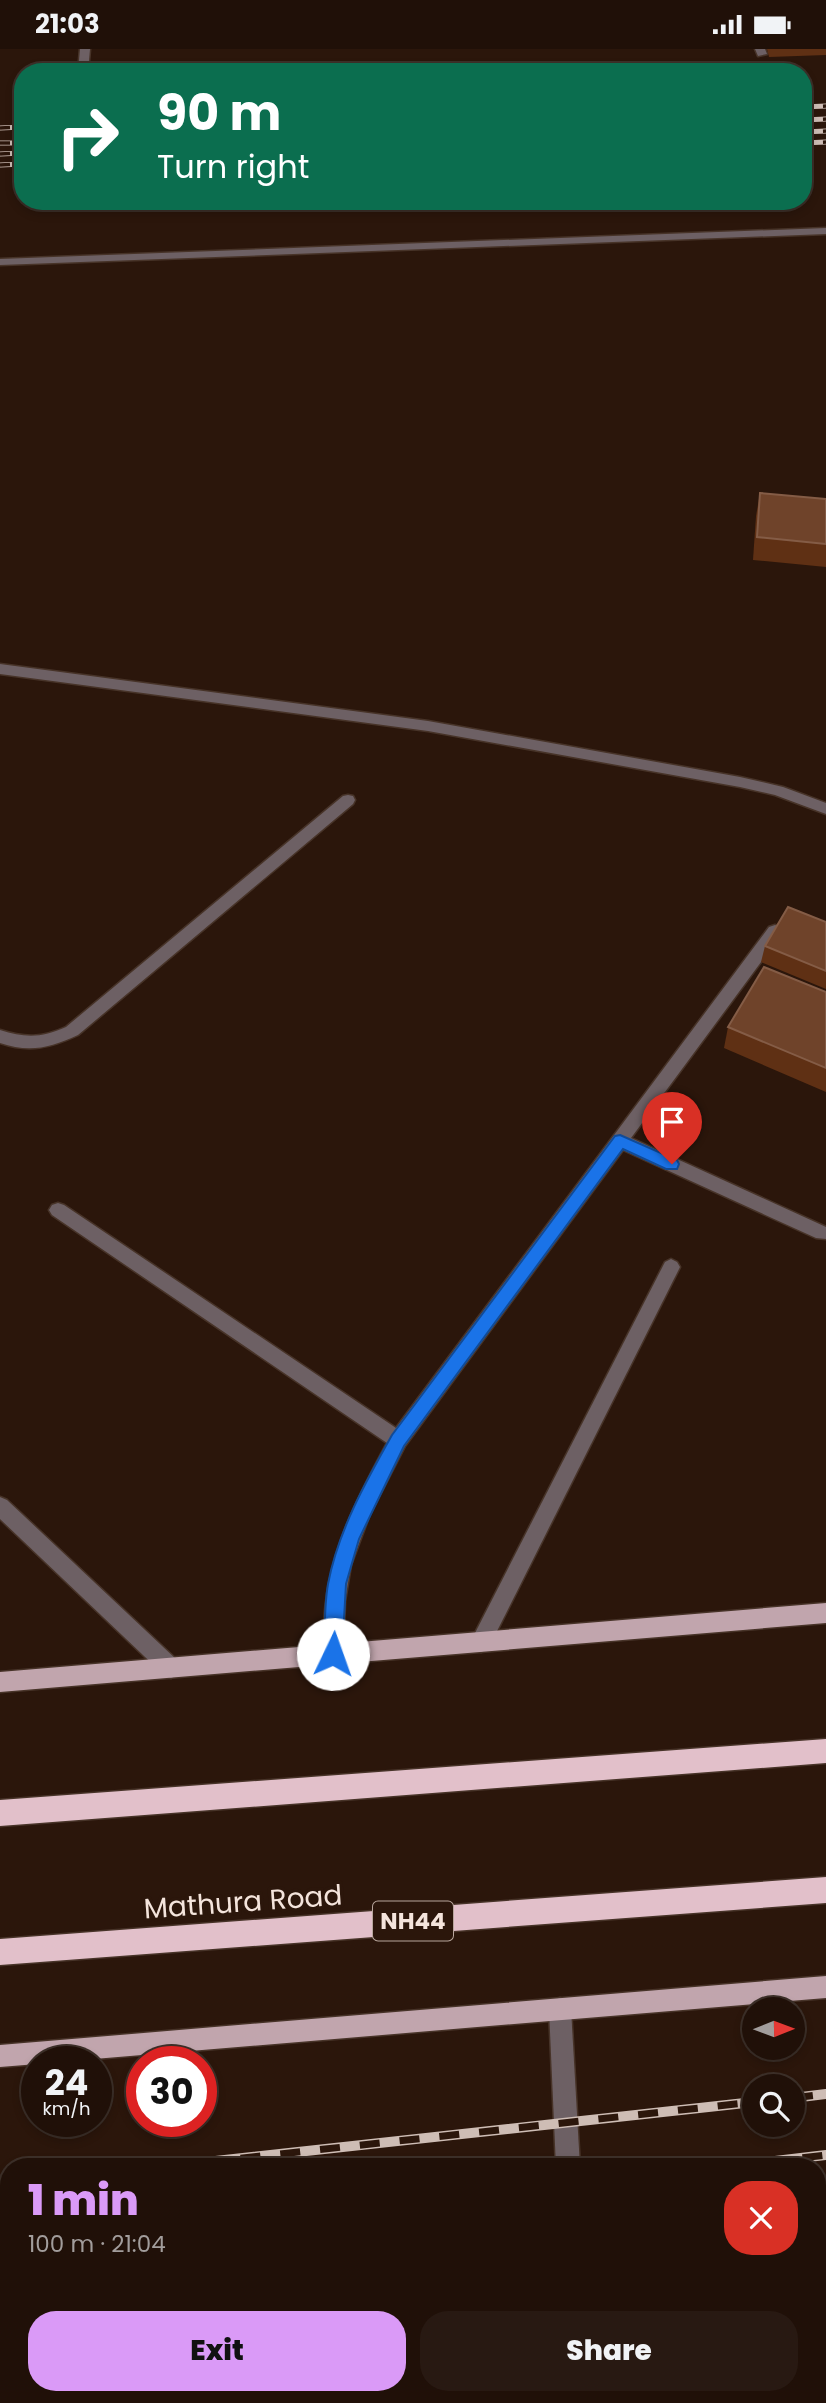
<!DOCTYPE html>
<meta charset="utf-8">
<style>
body{margin:0;font-family:Poppins,sans-serif;background:#281912;color:#f1f3f6;height:100vh;display:flex;flex-direction:column;font-size:26px;white-space:nowrap}
*{box-sizing:border-box;margin:0}
p{font-size:23px;color:#a29d9c}
.icon{flex:none;width:38px;height:38px;fill:none;stroke:currentColor;stroke-width:2;stroke-linecap:round;stroke-linejoin:round}
.map{position:relative;flex:1;overflow:hidden}
.panel{position:absolute;left:0px;top:2109px;width:826px;height:247px;display:flex;flex-direction:column;background:#201008;border-radius:28px 28px 0 0;box-shadow:0 4px 10px #0003,0 0 0 2px #3d3029}
.panel>*{flex:none}
.banner{position:absolute;left:14px;top:14px;width:798px;height:147px;border-radius:28px;box-shadow:0 4px 10px #0003,0 0 0 2px #3d3029;background:#0b6e4f;color:#fff;overflow:hidden}
.needle{width:46px;rotate:89deg}
.buttons{position:absolute;left:742px;top:1948px;display:grid;gap:14px}
.buttons a{display:grid;place-items:center;width:63px;height:63px;border-radius:50%;background:#201008;box-shadow:0 4px 10px #0003,0 0 0 2px #3d3029;font-size:35px}
.speed{position:absolute;left:21px;top:1997px;display:flex;gap:14px;font-size:35px;font-weight:700;text-align:center}
.speed>*{display:grid;place-content:center;width:91px;height:91px;border-radius:50%;background:#201008;box-shadow:0 4px 10px #0003,0 0 0 2px #3d3029;line-height:1}
.speed small{font-size:18px;font-weight:400}
.speed .limit{border:10px solid #d22;background:#fff;color:#111}
.pin{position:absolute;display:grid;place-items:center;width:60px;height:60px;color:#fff;margin:-72px -30px;border-radius:50% 50% 50% 0;rotate:-45deg;box-shadow:0 0 7px #0007}
.pin .icon{rotate:45deg}
.me{position:absolute;width:77px;margin:-38px;rotate:3deg;stroke-linejoin:round;filter:drop-shadow(0 0 5px #0008)}
.turn{display:flex;align-items:center;gap:24px;height:147px;padding:0 28px;font-size:32px}
.turn .icon{width:91px;height:91px;stroke-width:2.5}
.turn b{display:block;font-size:49px;line-height:60px}
.round{display:grid;place-items:center;flex:none;width:74px;height:74px;border-radius:28px;background:#281912}
.headline{display:flex;align-items:center;justify-content:space-between;height:119px;padding:0 28px}
h1{font-size:42px;font-weight:800;line-height:52px;color:#da9af7}
.action{display:flex;gap:14px;margin-top:auto;padding:14px 28px}
.action a{flex:1;height:80px;border-radius:28px;background:#da9af7;color:#111;font-size:28px;font-weight:800;line-height:80px;text-align:center}
.action a+a{background:#281912;color:#f1f3f6}
.status{display:flex;justify-content:space-between;align-items:center;height:49px;padding:0 35px;background:#201008;direction:ltr}
.status svg{height:19px;fill:currentColor}
.map>svg:first-child{display:block}
.lines{fill:none;stroke-linecap:round;stroke-linejoin:round}
.minor-casing{stroke:#473328;stroke-width:3}
.major-casing{stroke:#473328;stroke-width:3}
.highway-casing{stroke:#473328;stroke-width:3}
.minor{fill:#6d6064;fill-rule:evenodd}
.major{fill:#c1a5ad;fill-rule:evenodd}
.highway{fill:#e2c0ca;fill-rule:evenodd}
.rail-far1-casing{stroke:#cebdb5;stroke-width:5}
.rail-casing{stroke:#cebdb5;stroke-width:10}
.rail-far1{stroke:#2b160b;stroke-width:3.5;stroke-dasharray:10;stroke-linecap:butt}
.rail{stroke:#2b160b;stroke-width:7;stroke-dasharray:20;stroke-linecap:butt}
.wall{fill:#5f3014}
.building{fill:#6f432a;stroke:#845c46;stroke-width:2}
.route{fill:#1a73e8;stroke:#114b97;stroke-width:2}
.labels{text-anchor:middle;dominant-baseline:central;stroke-width:7;stroke-linejoin:round;paint-order:stroke}
.shield{fill:#2b160b;stroke:#b8a69d;stroke-width:2}
.shield-label{font-size:23px;font-weight:bold;fill:#f4e4dc}
.near-street-label{font-size:28px;fill:#f4e4dc;stroke:#2b160b}
</style>
<div class="status"><b>21:03</b><svg viewBox="0 0 49 12"><path d="M0 12V9h3v3zM5 12V6h3v6zM10 12V3h3v9zM15 12V0h3v12zM26 1h20v11H26zM47 4h2v5h-2z"/></svg></div>
<div class="map">
<svg width="826" height="2354" viewBox="0 0 826 2354">
<rect width="100%" height="100%" fill="#2b160b"/>
<g class="lines">
<!-- minor casing -->
<g class="minor-casing">
<g id="minor">
<path d="M80,0H90L88,23H78Z"/>
<path d="M755,0H765L767,5L758,7Z"/>
<path d="M826,179V185L0,216V210Z"/>
<path d="M0,615L428,672L740,728L783,738L826,754V765L775,746L740,738L428,682L0,625Z"/>
<path d="M348,746L353,747L355,751L353,755L78,986C50,999 29,1004 0,994V981C25,989 42,989 66,978L343,747Z"/>
<path d="M775,876L781,878L783,882L781,886L631,1089L826,1178V1190L816,1189L623,1101L405,1397L370,1465L351,1516L345,1552L343,1605L340,1612L333,1615L326,1612C322,1602 323,1591 324,1580C325,1512 355,1453 387,1394L52,1166L49,1161L52,1156L58,1154L64,1156L396,1379L769,878Z"/>
<path d="M671,1210L677,1213L680,1218L488,1600L481,1603L474,1600L471,1593L474,1586L665,1213Z"/>
<path d="M0,1448L7,1451L178,1612L181,1619L178,1626L171,1629L164,1626L0,1470Z"/>
<path d="M560,1949L568,1952L571,1960L580,2118H556L549,1960L552,1952Z"/>
<rect x="566" y="2347" width="24" height="7"/>
</g>
</g>
<!-- major casing -->
<g class="major-casing">
<g id="major">
<path d="M826,1554V1574L0,1643V1623Z"/>
<path d="M826,1927V1949L70,2012H37V2015L0,2018V1996Z"/>
</g>
</g>
<!-- highway casing -->
<g class="highway-casing">
<g id="highway">
<path d="M826,1690V1714L0,1777V1751Z"/>
<path d="M826,1828V1854L0,1916V1890Z"/>
</g>
</g>
<!-- minor -->
<use href="#minor" class="minor"/>
<!-- major -->
<use href="#major" class="major"/>
<!-- highway -->
<use href="#highway" class="highway"/>
<!-- rail-far1 casing -->
<g class="rail-far1-casing">
<g id="rail-far1">
<path d="M803,58L826,57"/>
<path d="M803,71L826,70"/>
<path d="M0,79L23,78"/>
<path d="M803,83L826,82"/>
<path d="M0,94H23"/>
<path d="M803,94L826,93"/>
<path d="M0,105L23,104"/>
<path d="M0,116L23,115"/>
</g>
</g>
<!-- rail casing -->
<g class="rail-casing">
<g id="rail">
<path d="M793,2049L826,2045"/>
<path d="M161,2118L754,2053"/>
<path d="M723,2118L826,2106"/>
<path d="M0,2135L9,2134"/>
<path d="M0,2198L9,2197"/>
</g>
</g>
<!-- rail-far1 -->
<use href="#rail-far1" class="rail-far1"/>
<!-- rail -->
<use href="#rail" class="rail"/>
</g>
<!-- wall -->
<g class="wall">
<path d="M767,0H826V6L769,8Z"/>
<path d="M760,444L826,450V518L753,511L756,467Z"/>
<path d="M826,873V940L761,913L765,897Z"/>
<path d="M826,943V1043L724,999L728,978Z"/>
</g>
<!-- building -->
<g class="building">
<path d="M760,444L826,450V495L757,488Z"/>
<path d="M788,858L826,873V922L765,897Z"/>
<path d="M764,918L826,943V1019L728,978Z"/>
</g>
<!-- route -->
<path class="route" d="M620,1086L677,1111L679,1115L677,1120H666L623,1100L404,1397L359,1490L346,1535L342,1605L339,1611L333,1614L326,1611L324,1605C325,1582 324,1557 328,1535C338,1482 366,1432 392,1386L615,1087Z"/>
<g class="labels">
<!-- shield labels -->
<rect class="shield" x="373" y="1852.5" width="80" height="39" rx="5"/>
<g class="shield-label">
<text x="413" y="1872">NH44</text>
</g>
<!-- near-street labels -->
<g class="near-street-label">
<text transform="translate(243 1853) rotate(-4)">Mathura Road</text>
</g>
</g>
</svg>
<div class="buttons">
<a><svg class="needle" viewBox="-14 -14 28 28"><path d="M0-13l5 13h-10z" fill="#e53935"/><path d="M0 13l5-13h-10z" fill="#a29d9c"/></svg></a>
<a><svg class="icon" aria-label="search" viewBox="0 0 24 24"><circle cx="10" cy="10" r="6"/><path d="M15 15l6 6"/></svg></a>
</div>
<div class="speed"><div>24<small>km/h</small></div><div class="limit">30</div></div>
<div class="pin" style="left:672px;top:1115px;background:#d93025"><svg class="icon" aria-label="arrive" viewBox="0 0 24 24"><path d="M6 21V4h12l-3 4 3 4H6"/></svg></div>
<svg class="me" style="left:333px;top:1605px" viewBox="-20 -20 40 40"><circle r="19" fill="#fff"/><path d="M0-13L10 11 0 6-10 11z" fill="#1a73e8"/></svg>
<div class="banner">
<div class="turn"><svg class="icon" aria-label="right" viewBox="0 0 24 24"><path d="M7 20v-9h11M14 6l5 5-5 5"/></svg><div><b>90 m</b>Turn right</div></div>
</div>
<section class="panel">
<div class="headline"><div><h1>1 min</h1><p>100 m · 21:04</p></div><a class="round" style="background:#d93025;color:#fff"><svg class="icon" aria-label="close" viewBox="0 0 24 24"><path d="M6 6l12 12M18 6L6 18"/></svg></a></div>
<div class="action"><a>Exit</a><a>Share</a></div>
</section>
</div>
